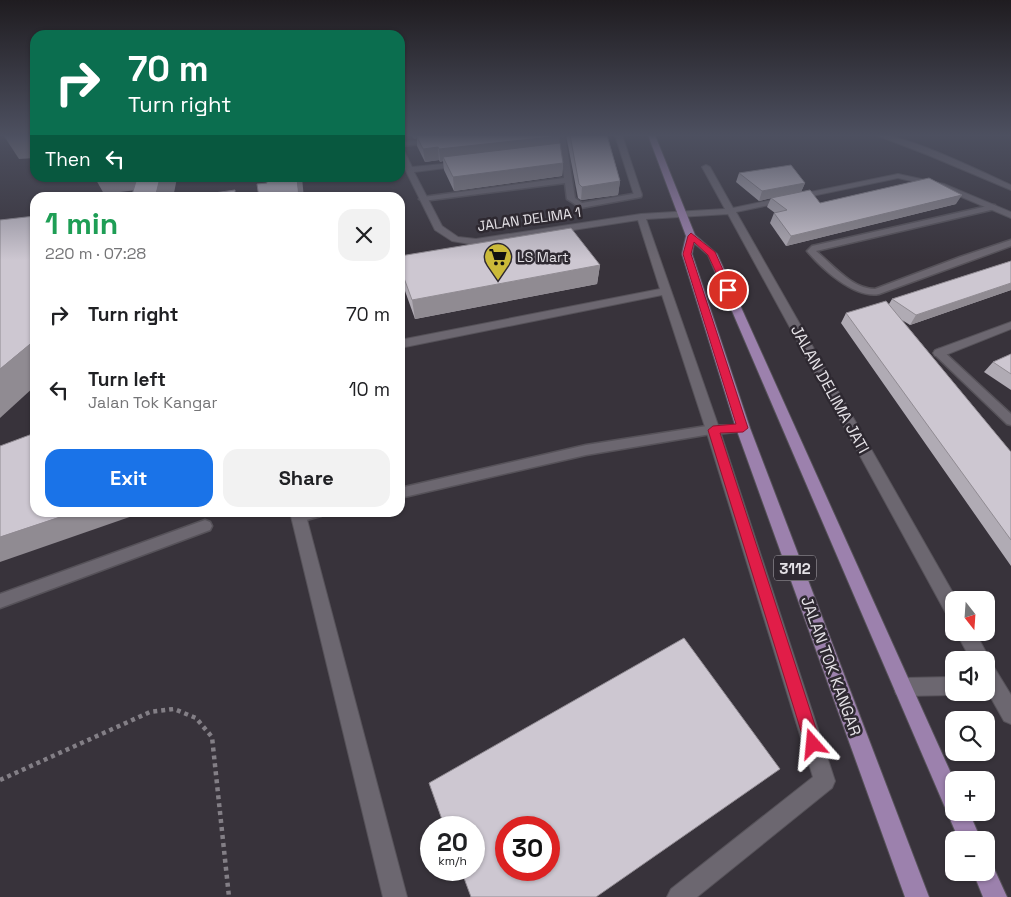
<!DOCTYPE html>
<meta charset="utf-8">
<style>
body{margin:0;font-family:"Space Grotesk",sans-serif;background:#f2f2f2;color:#202124;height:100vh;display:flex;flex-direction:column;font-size:19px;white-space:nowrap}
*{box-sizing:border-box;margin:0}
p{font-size:16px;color:#757577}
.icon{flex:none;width:28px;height:28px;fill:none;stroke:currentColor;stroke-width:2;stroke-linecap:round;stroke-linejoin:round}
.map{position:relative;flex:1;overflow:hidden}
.drawer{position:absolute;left:30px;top:192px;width:375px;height:325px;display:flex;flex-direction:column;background:#fff;border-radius:15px;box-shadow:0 1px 4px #0004}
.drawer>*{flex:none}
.guide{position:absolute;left:30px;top:30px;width:375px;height:152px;border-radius:15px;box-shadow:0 1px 4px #0004;background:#0b6e4f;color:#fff;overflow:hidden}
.needle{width:32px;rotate:163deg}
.tools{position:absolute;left:945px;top:591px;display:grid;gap:10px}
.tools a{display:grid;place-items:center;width:50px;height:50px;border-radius:10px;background:#fff;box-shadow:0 1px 4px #0004;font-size:25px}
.speed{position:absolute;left:420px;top:816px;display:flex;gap:10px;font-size:25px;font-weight:700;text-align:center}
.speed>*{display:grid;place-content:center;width:65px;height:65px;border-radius:50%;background:#fff;box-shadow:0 1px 4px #0004;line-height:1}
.speed small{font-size:12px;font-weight:400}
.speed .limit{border:8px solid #d22;background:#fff;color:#111}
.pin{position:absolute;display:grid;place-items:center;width:42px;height:42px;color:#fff;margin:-21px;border:2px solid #fff;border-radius:50%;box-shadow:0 1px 5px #0007}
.me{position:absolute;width:55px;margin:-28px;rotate:342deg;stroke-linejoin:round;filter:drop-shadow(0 0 4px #0008)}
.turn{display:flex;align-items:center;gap:18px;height:105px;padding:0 15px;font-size:22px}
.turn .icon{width:65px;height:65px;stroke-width:2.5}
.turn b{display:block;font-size:35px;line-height:42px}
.then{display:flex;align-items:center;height:48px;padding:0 15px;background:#0003;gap:10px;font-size:19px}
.round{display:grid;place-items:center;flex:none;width:52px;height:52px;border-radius:15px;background:#f2f2f2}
.overview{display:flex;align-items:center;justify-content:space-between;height:85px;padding:0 15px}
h1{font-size:30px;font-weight:800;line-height:38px;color:#1e9e55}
.primary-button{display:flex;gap:10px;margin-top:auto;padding:10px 15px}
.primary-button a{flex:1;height:58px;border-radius:15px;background:#1a73e8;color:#fff;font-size:20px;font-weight:800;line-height:58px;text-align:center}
.primary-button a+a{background:#f2f2f2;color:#202124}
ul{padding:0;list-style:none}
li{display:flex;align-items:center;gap:15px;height:75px;padding:0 15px}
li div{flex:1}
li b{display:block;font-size:19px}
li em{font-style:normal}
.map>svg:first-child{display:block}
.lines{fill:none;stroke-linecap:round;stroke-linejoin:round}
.service-casing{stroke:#565259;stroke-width:3}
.minor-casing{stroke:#565259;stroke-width:2}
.primary-casing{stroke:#565259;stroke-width:2}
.path{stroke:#837f86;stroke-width:4.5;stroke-dasharray:4 4;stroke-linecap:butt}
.service{fill:#6c6770;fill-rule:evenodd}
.minor{fill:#6c6770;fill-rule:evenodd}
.primary{fill:#9c81ad;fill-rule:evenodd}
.wall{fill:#b0abb4}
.shaded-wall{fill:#908b92}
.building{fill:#cdc7d1;stroke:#908b92;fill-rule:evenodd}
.route{fill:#e11d48;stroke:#92132f}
.labels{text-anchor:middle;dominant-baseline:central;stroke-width:5;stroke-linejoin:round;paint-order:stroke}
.far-street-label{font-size:14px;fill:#e4e1e6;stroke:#2e2931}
.far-poi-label{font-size:14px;fill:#e4e1e6;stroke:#2e2931;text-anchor:start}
.shield{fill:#2e2931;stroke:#adaab0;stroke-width:1}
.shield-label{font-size:15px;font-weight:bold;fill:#e4e1e6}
.street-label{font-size:16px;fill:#e4e1e6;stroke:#2e2931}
</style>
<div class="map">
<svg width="1011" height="897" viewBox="0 0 1011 897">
<rect width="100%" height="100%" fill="#38333b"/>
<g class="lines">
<!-- service casing -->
<g class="service-casing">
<g id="service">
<path d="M559,135H565L575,198L582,203L638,193H641V197L581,208L567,199L565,183L423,201L419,199L423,197L564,178Z"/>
<path d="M434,140V142L432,143L400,146V142Z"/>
<path d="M992,205H995V209L816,251C833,265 852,289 875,289L960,257L1011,240V246L879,294C855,299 822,269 807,251L812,246Z"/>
<path d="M939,349L943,351L1011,414V425L1007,424L935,355L934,353L935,351Z"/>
<path d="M713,425L717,427L719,430L717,433L586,455L400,498V488L586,445Z"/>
<path d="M294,512H323L321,516L299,522L294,520L292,516Z"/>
<path d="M205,520L210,522L212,526L210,530L0,608V594Z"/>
</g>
</g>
<!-- minor casing -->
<g class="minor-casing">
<g id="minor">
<path d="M615,135H622L642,195L641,197L634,195Z"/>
<path d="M876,135C901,132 984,173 1011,185V190L928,155Z"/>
<path d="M400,149L404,151L412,167L464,162V166H461L414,172L442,226L458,237L476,239L641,214L725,209L702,167L706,165L710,167L733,208L898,174L944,184L1011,212V218L938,187L898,178L736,212L957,600H954V619L948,617L728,214L646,219L718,425H748L750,428L748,431L721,434L835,781L832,788L697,897H667L671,889L813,777L706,430L662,295L400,348V340L660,289L638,220L476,245L452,241L435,230L400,159Z"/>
<path d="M1011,322V329L943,356H935L933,353L935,350Z"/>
<path d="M290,512H305L407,897H383Z"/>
<path d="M956,632H975L987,654L989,662L992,664L1011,695V724L1004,721L986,689V660H971Z"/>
<path d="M954,677V692H961L954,695L903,696L896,694L894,687L896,680L903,678Z"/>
</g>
</g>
<!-- primary casing -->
<g class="primary-casing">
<g id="primary">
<path d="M648,135H655L695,235L717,254L954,780V812H969L981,840H959L708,255L694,243L692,254L750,428L929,897H905L736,428L682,254L686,236Z"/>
<path d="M986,862L992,864L1007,897H983L973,872H986Z"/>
</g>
</g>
<!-- path -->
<path class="path" d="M0,780L150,712L174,709L196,718L212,737L229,897"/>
<!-- service -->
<use href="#service" class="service"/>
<!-- minor -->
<use href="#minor" class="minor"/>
<!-- primary -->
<use href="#primary" class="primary"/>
</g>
<!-- wall -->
<g class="wall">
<path d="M412,135H559V143L563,163L562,176L454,191L444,170L443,161L440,162L439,160L425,162L417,146V138L414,139Z"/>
<path d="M566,135H607L620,181L618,195L581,200L578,198Z"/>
<path d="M739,173L805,183L801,192L820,203L956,204L786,246L770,223L774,213H775L767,207L771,198L759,201L736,182Z"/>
<path d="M400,256L600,265L597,284L415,319L400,277Z"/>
<path d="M1011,261V290L910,325L902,320L1011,452V566L841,323L846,313L889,304L892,299Z"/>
<path d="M1011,354V390L984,372L993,362Z"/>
</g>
<!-- shaded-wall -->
<g class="shaded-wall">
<path d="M19,135H35V158L19,159L4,136Z"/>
<path d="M414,135H416L417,138L414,139Z"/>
<path d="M560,136L559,148L443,157V161L440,162L439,149Z"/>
<path d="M438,147L439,160L425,162L423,149Z"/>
<path d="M563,163L562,176L454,191L453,177Z"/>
<path d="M95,178H148L153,188L104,194Z"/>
<path d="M160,178H177L173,198H155Z"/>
<path d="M297,178H302L304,198H299Z"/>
<path d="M620,181L618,195L581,200L582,187Z"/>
<path d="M805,183L801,192L759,201L762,191Z"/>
<path d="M962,195L956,204L786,246L791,236Z"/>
<path d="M600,265L597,284L415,319L412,300Z"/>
<path d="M1011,283V290L910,325L916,315Z"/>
<path d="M35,340V386L0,418V369Z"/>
<path d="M75,512H144L0,562V537Z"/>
</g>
<!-- building -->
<g class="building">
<path d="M5,135H19L4,136Z"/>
<path d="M416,135H559L560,136L439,149L438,147L423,149Z"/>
<path d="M570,135H607L620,181L582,187L579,184Z"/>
<path d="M560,143L563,163L453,177L443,157Z"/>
<path d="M791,165L805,183L762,191L739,173Z"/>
<path d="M137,178H160L155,198H131Z"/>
<path d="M266,178H297L299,198H259L257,184L267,183Z"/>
<path d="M929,178L962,195L791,236L774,213L787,210L771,198L810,190L820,203Z"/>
<path d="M235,190V198H179Z"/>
<path d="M35,216V340L0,369V220Z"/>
<path d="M571,228L600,265L412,300L400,267V256Z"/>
<path d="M1011,261V283L916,315L892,299Z"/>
<path d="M886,301L1011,452V540L846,313Z"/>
<path d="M1011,354V374L993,362Z"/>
<path d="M35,433V512H75L0,537V446Z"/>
<path d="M684,638L780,769L596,897H471L461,870H474V828H445L429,783ZM506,828H549V870H506Z"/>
</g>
<!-- sky -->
<linearGradient id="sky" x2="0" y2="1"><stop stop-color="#1f1c20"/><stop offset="0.52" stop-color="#4d5060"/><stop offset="1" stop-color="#4d5060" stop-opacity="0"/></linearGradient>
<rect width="1011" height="260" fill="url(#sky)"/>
<!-- route -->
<path class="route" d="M691,233L715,252L732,290L725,292L708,255L694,242L691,254L748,428L743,432L720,433L821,744L819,750L813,753L807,750L805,744L708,430L713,426L736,424L683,254L688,236Z"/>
<!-- icons -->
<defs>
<g id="supermarket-pin" transform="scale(1.4375)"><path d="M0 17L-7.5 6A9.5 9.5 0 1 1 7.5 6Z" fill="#cbba39" stroke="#2e2931"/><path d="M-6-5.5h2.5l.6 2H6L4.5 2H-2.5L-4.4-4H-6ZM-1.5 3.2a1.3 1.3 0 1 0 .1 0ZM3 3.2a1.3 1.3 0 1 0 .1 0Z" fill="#111"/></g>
</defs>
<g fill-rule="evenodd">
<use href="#supermarket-pin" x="498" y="257"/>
</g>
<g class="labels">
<!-- far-street labels -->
<g class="far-street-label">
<text transform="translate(529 219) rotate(-8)">JALAN DELIMA 1</text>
</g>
<!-- far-poi labels -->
<g class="far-poi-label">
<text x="517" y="257">LS Mart</text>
</g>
<!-- shield labels -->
<rect class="shield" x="774" y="555.5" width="42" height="25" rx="4"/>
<g class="shield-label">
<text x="795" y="568">3112</text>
</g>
<!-- street labels -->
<g class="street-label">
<text transform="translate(830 389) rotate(61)">JALAN DELIMA JATI</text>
<text transform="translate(831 666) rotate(70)">JALAN TOK KANGAR</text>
</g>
</g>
</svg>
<div class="tools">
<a><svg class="needle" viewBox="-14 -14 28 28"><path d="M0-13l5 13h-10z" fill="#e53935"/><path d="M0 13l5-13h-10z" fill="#757577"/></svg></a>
<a><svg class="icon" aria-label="sound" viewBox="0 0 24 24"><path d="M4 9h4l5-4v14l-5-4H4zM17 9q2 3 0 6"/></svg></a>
<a><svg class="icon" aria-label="search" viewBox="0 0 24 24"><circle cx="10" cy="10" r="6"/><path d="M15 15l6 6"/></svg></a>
<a>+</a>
<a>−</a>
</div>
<div class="speed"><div>20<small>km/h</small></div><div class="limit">30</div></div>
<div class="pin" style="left:728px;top:290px;background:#d93025"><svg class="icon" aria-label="arrive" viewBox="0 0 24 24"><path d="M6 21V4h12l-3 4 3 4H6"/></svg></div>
<svg class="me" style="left:813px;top:744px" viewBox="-20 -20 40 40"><path d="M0-17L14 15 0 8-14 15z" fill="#e11d48" stroke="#fff" stroke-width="4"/></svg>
<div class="guide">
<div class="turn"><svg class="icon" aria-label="right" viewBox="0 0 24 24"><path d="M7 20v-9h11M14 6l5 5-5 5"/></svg><div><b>70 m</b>Turn right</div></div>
<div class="then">Then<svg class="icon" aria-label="left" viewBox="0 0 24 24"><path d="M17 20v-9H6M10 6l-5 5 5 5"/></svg></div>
</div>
<section class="drawer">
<div class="overview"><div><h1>1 min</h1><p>220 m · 07:28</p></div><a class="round"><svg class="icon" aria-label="close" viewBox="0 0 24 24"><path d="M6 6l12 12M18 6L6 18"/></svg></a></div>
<ul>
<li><svg class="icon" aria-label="right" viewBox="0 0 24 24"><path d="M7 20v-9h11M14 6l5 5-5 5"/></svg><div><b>Turn right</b></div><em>70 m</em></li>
<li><svg class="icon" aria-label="left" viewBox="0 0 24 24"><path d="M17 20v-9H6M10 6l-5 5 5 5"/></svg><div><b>Turn left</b><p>Jalan Tok Kangar</p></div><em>10 m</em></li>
</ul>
<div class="primary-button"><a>Exit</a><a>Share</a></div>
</section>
</div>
